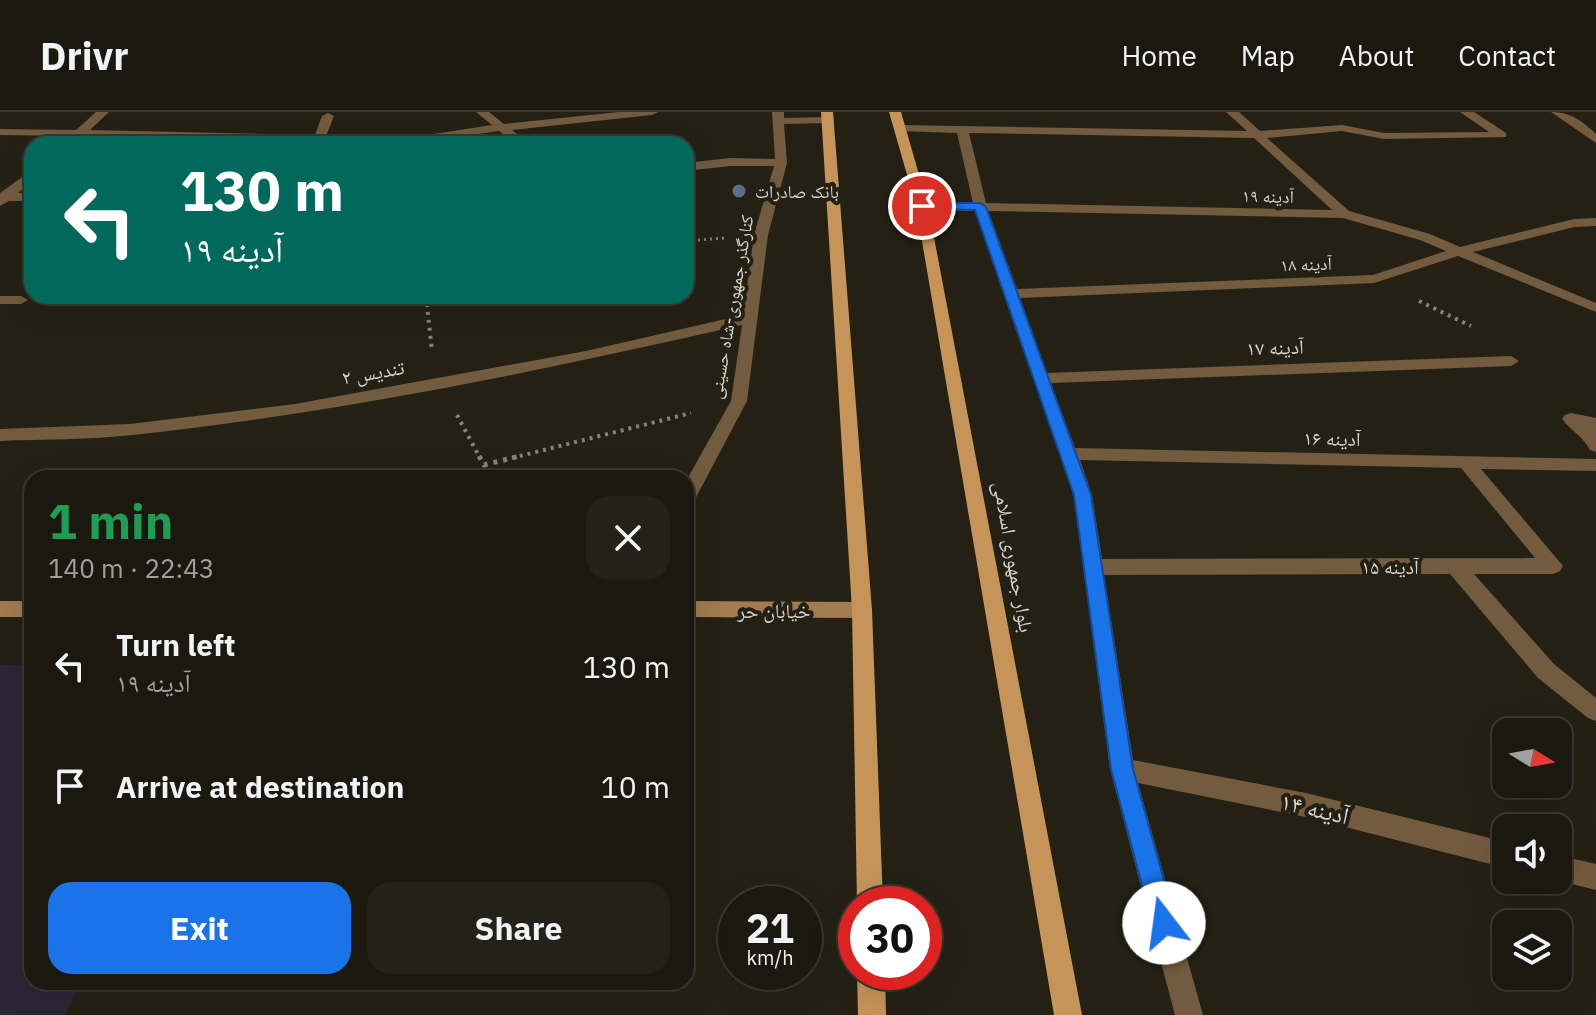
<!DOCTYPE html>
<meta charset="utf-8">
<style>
body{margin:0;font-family:"IBM Plex Sans","Noto Naskh Arabic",sans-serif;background:#242218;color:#f1f3f6;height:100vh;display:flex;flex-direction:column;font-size:30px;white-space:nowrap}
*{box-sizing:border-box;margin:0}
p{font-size:26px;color:#a0a09e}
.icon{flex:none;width:44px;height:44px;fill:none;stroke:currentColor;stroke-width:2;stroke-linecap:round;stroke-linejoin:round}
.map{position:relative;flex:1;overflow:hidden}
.details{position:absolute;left:24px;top:358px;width:670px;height:520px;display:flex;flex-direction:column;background:#1b190f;border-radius:24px;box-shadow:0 8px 32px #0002,0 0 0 2px #39382f}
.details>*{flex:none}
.top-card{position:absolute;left:24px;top:24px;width:670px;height:168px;border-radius:24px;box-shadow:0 8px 32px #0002,0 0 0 2px #39382f;background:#00695c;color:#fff;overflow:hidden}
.needle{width:52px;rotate:101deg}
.controls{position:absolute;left:1492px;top:606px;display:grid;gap:16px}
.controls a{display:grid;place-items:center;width:80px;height:80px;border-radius:16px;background:#1b190f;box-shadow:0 8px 32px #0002,0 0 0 2px #39382f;font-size:40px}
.speed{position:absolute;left:718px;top:774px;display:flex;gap:16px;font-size:40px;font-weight:700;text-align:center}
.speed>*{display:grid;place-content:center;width:104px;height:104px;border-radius:50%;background:#1b190f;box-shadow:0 8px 32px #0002,0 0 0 2px #39382f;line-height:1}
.speed small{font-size:20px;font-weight:400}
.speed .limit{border:12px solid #d22;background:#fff;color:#111}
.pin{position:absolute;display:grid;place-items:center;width:68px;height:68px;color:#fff;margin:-34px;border:4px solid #fff;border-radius:50%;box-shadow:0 2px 8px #0007}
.me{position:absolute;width:88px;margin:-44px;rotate:345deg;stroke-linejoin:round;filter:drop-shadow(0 0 6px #0008)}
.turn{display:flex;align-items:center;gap:28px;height:168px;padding:0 24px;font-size:36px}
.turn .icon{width:104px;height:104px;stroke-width:2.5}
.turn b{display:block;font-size:56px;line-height:68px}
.round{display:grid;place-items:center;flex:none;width:84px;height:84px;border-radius:24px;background:#242218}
.summary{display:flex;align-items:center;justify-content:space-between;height:136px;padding:0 24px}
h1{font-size:48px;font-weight:700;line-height:60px;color:#1e9e55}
.primary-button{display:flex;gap:16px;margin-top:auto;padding:16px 24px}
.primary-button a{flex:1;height:92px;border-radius:24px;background:#1a73e8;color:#fff;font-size:32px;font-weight:700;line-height:92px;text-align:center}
.primary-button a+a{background:#242218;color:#f1f3f6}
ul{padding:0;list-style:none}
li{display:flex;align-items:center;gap:24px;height:120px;padding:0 24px}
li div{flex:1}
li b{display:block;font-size:30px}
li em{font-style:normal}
header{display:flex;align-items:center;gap:48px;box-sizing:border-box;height:112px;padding:0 40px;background:#1b190f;border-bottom:2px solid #39382f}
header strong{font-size:38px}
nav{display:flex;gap:44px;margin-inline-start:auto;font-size:28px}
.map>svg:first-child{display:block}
.education{fill:#2c2535}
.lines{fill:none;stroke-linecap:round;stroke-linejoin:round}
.path-far2{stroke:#858379;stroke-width:3;stroke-dasharray:2 4;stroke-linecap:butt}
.path-far1{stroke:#858379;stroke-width:4;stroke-dasharray:3 5;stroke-linecap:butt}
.path{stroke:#858379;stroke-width:5;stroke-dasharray:4 6;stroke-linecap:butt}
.street{fill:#735b40;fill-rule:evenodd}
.secondary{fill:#a27b4f;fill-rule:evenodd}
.primary{fill:#c69459;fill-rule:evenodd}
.route{fill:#1a73e8;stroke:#114b97;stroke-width:2}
.service-dot{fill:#5c6f8a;stroke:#242114;stroke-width:3}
.labels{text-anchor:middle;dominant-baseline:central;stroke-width:8;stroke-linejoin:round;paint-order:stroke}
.far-poi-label{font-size:18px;fill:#d6d4cc;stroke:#242114;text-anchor:start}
.far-street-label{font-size:18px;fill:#d6d4cc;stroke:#242114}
.street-label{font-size:20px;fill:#d6d4cc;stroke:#242114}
.near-street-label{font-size:24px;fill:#d6d4cc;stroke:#242114}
</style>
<header>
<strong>Drivr</strong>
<nav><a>Home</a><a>Map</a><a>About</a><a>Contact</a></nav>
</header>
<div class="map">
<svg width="1596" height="903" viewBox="0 0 1596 903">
<rect width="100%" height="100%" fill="#242114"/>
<!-- education -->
<path class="education" d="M0,553H32V870H82L65,903H0Z"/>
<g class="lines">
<!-- path-far2 -->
<path class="path-far2" d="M686,129L724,126"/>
<!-- path-far1 -->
<g class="path-far1">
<path d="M426,184L432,239"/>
<path d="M1419,189L1471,214"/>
<path d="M457,303L480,346"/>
<path d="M512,346L691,301"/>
</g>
<!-- path -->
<path class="path" d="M479,344L484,353L520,344"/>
<!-- street -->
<g class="street">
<path d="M96,0H109L90,18L315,23L322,4L328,1L334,4L326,24L401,27L492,13L476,0H489L504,12L619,0H658L652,3L512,18L529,32H516L499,19L411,32L82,25L76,27L70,24L0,23V17L76,18Z"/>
<path d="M772,0H784V6L828,5L834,8L828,11L784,12L787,51L768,123L747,289L693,391L686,393V369L731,289L742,213C541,259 338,301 133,323C89,328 44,327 0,329V317L130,312L295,292L586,239L743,203L754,123L774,54H730L686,59V51L730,46L775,47Z"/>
<path d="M1226,0H1239L1260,19L1342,13L1384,21L1489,20L1460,0H1474L1506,21V25L1384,27L1342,19L1267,26L1349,99L1430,122L1460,135L1574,107L1596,106V114L1574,115L1473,140L1596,191V200L1458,144L1374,171L1020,186L1047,261L1511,244L1519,249L1511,254L1051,271L1075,336L1596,347V359L1481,357L1563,454L1560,459L1553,462H1474L1554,552L1596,586V609L1588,606L1538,566L1450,462L1104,463L1133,648L1306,681L1506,730V756L1306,705L1138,671L1203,903H1175L1110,657L1074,383L975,99L922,98L916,94L922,90L973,91L957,21L900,19L894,16L900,13L1247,19ZM969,21L1254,26L1332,98L986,91ZM988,99L1343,106L1420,128L1446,139L1373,163L1017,177ZM1080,348L1461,356L1535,446L1102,447L1092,383Z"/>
<path d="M1551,0C1571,0 1582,9 1596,22V31Z"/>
<path d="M32,58V68L18,81H32V89H9L0,94V81Z"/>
<path d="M0,184H21L28,188L21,192H0Z"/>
<path d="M1571,301L1596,306V340L1590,338C1582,323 1572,320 1562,307L1565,303Z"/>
<path d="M1558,743L1596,752V778L1556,768Z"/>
</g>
<!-- secondary -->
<g class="secondary">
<rect x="0" y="489" width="32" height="16"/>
<path d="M686,489L862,490L869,492L872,498L869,504L862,506L686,505Z"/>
</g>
<!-- primary -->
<g class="primary">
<path d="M821,0H833L872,498L883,792H857L852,498Z"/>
<path d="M889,0H901L928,94L1082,903H1054L916,94Z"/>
<path d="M857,860H885L886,903H858Z"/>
</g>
</g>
<!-- route -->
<path class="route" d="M922,91H980L986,95L1091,383L1133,657L1176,811L1173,820L1164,823L1155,820L1152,811L1111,657L1074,383L975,98L918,97V92Z"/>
<!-- markers -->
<circle class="service-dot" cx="739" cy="79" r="8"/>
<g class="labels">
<!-- far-poi labels -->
<g class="far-poi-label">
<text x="755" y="79">بانک صادرات</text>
</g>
<!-- far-street labels -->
<g class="far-street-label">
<text transform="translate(1268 84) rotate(1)">آدینه ۱۹</text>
<text transform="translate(1306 152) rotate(-2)">آدینه ۱۸</text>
<text transform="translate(731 195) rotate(-80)">کنارگذر جمهوری-شاه حسینی</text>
</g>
<!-- street labels -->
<g class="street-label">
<text transform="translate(1275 235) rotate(-2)">آدینه ۱۷</text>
<text transform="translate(373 260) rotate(-10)">تندیس ۲</text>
<text transform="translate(1332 326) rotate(1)">آدینه ۱۶</text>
<text transform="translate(1014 445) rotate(80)">بلوار جمهوری اسلامی</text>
<text x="1390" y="454">آدینه ۱۵</text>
<text x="774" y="498">خیابان حر</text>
</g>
<!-- near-street labels -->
<g class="near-street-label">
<text transform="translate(1315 696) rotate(13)">آدینه ۱۴</text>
</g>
</g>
</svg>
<div class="controls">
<a><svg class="needle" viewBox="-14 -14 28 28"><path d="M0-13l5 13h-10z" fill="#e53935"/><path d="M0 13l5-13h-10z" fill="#a0a09e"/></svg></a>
<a><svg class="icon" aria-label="sound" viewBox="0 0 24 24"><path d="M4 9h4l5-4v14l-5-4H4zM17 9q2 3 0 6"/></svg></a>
<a><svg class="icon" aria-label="layers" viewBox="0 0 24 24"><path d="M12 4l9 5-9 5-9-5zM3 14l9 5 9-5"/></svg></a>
</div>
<div class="speed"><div>21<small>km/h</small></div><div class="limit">30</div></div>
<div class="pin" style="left:922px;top:94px;background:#d93025"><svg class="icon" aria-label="arrive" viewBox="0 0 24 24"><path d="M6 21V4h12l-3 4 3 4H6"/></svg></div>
<svg class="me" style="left:1164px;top:811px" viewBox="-20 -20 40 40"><circle r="19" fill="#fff"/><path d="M0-13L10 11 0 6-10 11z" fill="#1a73e8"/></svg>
<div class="top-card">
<div class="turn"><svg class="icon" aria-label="left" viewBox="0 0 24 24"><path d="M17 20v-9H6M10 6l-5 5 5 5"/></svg><div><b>130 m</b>آدینه ۱۹</div></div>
</div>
<section class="details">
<div class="summary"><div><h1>1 min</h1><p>140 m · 22:43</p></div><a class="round"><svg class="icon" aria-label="close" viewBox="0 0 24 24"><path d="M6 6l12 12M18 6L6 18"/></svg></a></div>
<ul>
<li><svg class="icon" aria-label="left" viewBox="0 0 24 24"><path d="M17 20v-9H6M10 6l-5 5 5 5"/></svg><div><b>Turn left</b><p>آدینه ۱۹</p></div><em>130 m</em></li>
<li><svg class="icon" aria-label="arrive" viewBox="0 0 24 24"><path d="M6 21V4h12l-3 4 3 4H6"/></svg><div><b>Arrive at destination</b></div><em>10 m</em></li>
</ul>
<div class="primary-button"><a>Exit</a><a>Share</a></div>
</section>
</div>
